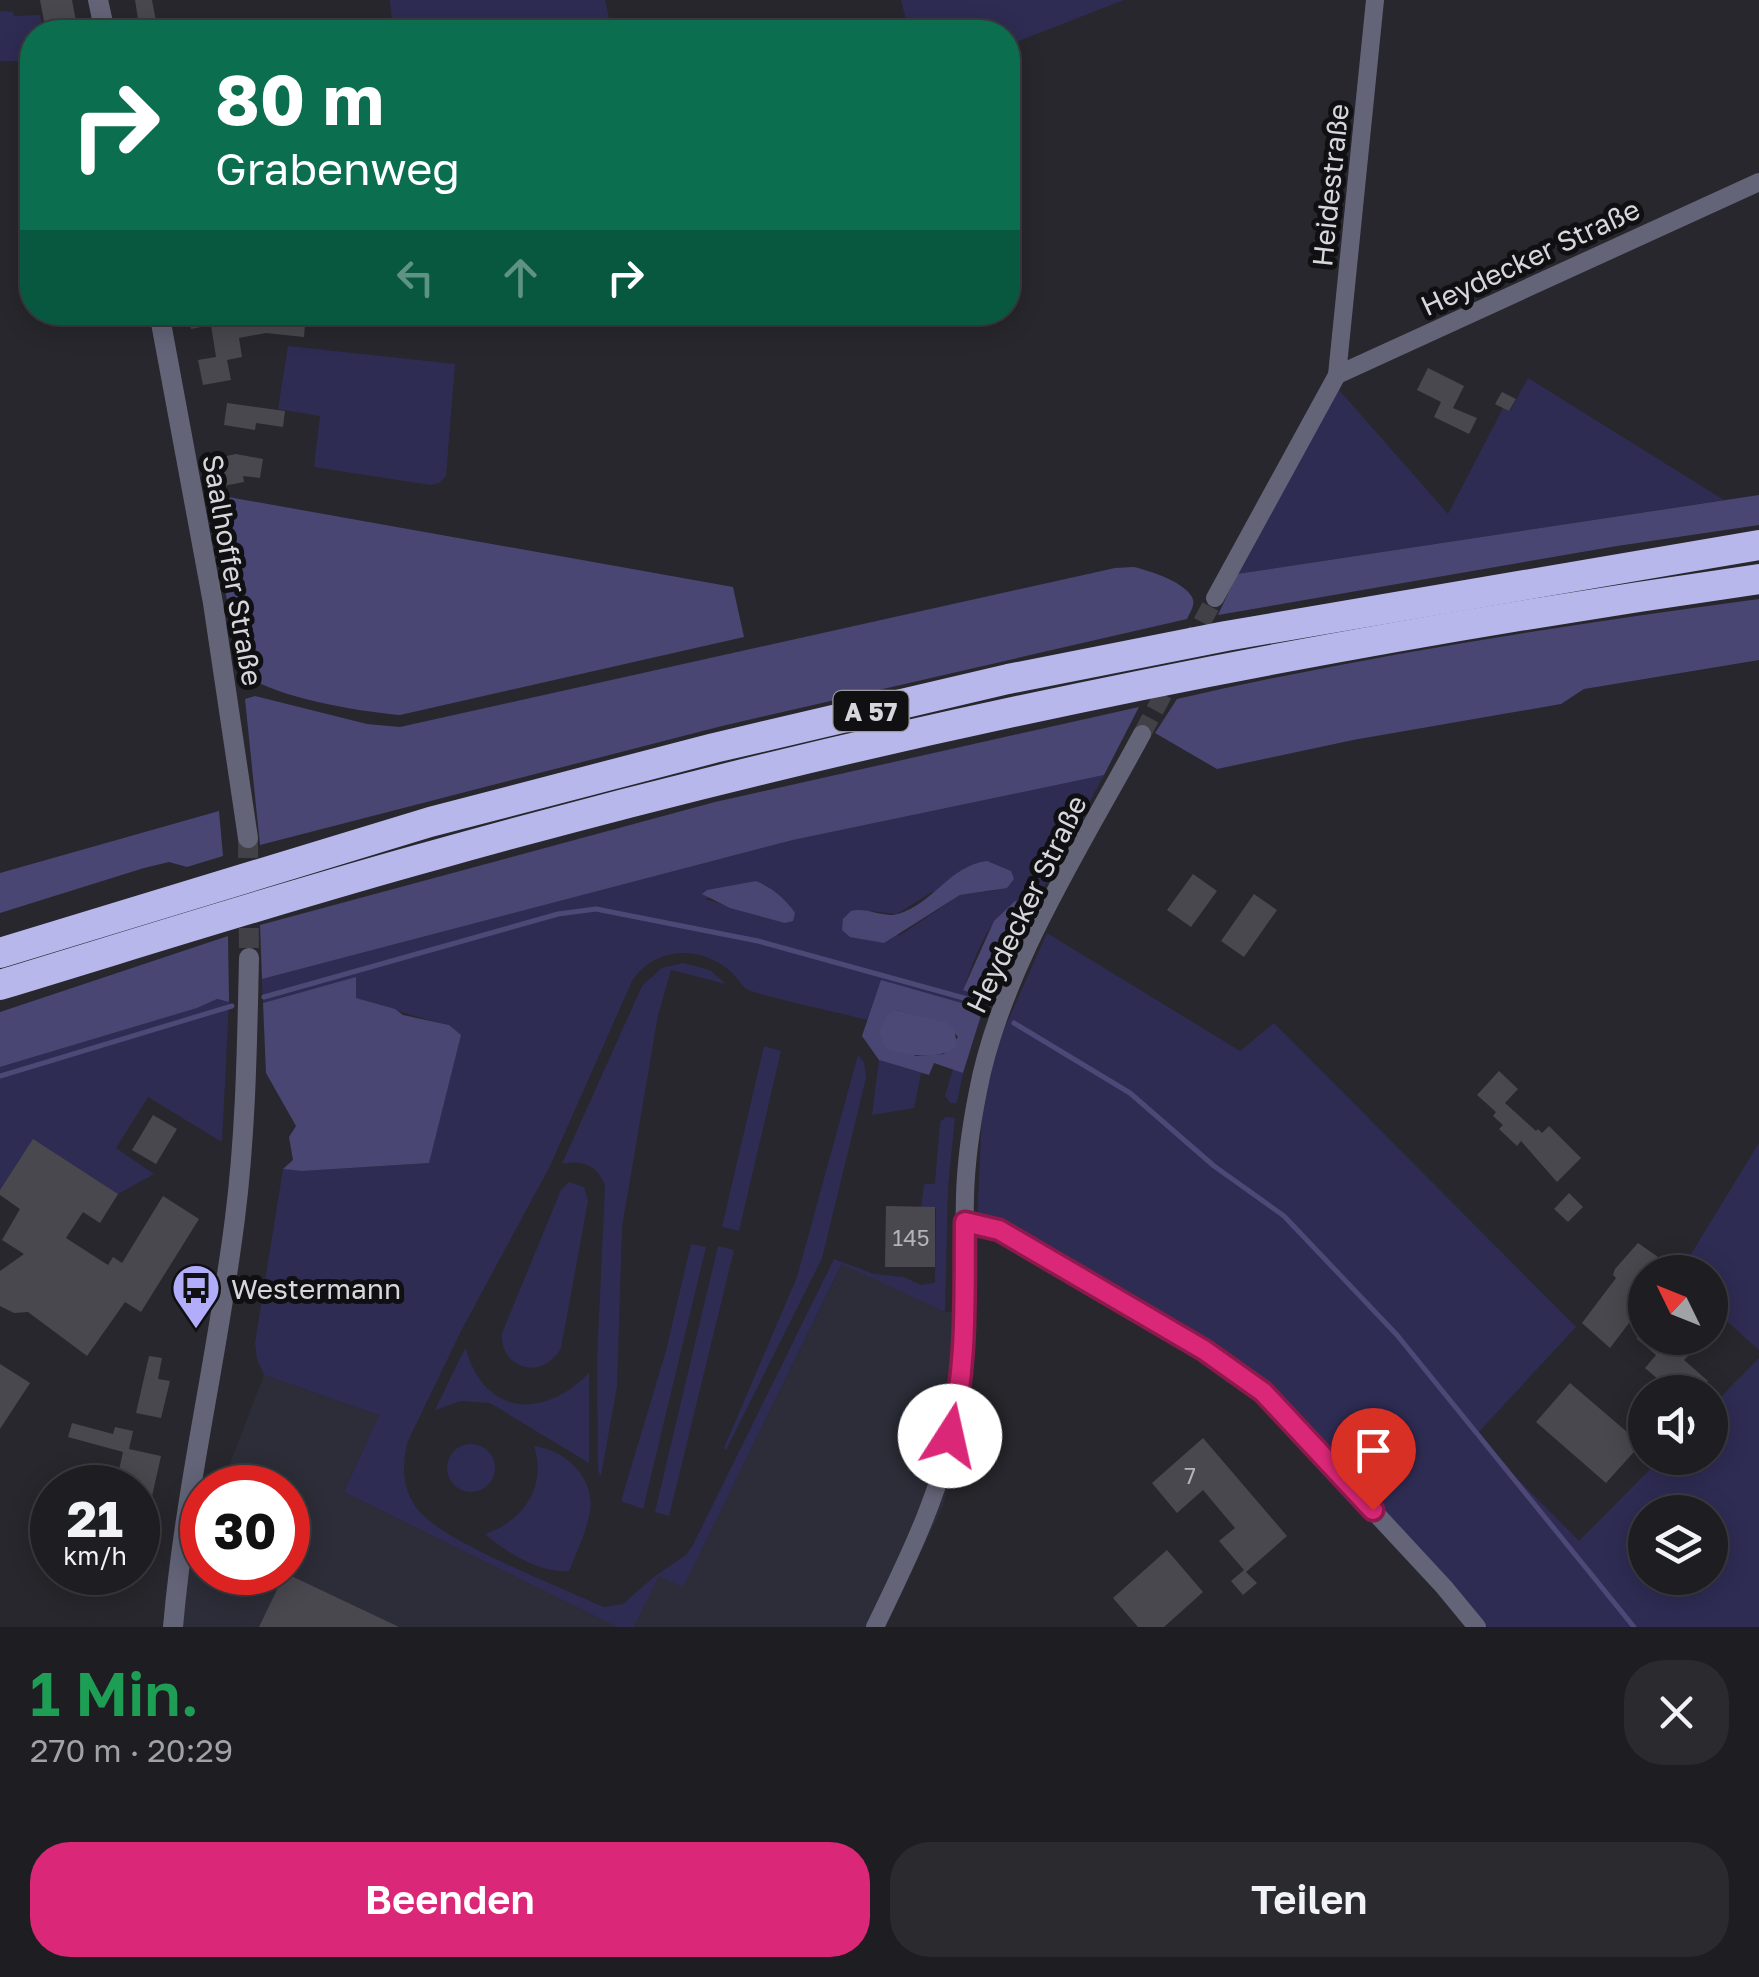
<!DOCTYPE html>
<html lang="de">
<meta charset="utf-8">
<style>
body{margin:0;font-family:"Golos Text",sans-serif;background:#2a2a2f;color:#f1f3f6;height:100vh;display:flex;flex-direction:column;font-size:38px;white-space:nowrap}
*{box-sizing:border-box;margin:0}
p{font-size:32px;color:#a0a2a5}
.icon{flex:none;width:55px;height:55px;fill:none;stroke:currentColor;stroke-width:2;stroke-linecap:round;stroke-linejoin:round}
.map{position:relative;height:1627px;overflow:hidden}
.sheet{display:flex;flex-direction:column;background:#1d1d22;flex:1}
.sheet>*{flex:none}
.guide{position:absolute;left:20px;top:20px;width:1000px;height:305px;border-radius:40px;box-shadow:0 5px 25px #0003,0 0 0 2px #3b3b40;background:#0b6e4f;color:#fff;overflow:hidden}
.needle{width:65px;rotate:313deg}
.buttons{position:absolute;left:1628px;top:1255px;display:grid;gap:20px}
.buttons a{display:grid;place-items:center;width:100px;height:100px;border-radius:50%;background:#1d1d22;box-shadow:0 5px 25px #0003,0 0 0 2px #3b3b40;font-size:50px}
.speed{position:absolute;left:30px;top:1465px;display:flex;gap:20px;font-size:50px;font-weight:700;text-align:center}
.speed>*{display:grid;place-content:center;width:130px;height:130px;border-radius:50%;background:#1d1d22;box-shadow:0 5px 25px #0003,0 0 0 2px #3b3b40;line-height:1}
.speed small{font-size:25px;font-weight:400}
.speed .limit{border:15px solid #d22;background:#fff;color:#111}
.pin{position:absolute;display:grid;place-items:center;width:85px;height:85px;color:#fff;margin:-102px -42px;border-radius:50% 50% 50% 0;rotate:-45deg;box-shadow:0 0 10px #0007}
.pin .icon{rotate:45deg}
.me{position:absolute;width:110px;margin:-55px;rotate:10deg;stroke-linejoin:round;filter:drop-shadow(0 0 8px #0008)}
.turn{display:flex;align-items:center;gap:35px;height:210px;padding:0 30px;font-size:45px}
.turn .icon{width:130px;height:130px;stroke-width:2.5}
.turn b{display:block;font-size:70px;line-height:85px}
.lanes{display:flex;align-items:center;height:95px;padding:0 30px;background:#0003;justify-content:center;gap:50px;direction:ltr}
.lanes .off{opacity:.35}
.round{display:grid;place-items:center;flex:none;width:105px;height:105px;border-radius:40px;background:#2a2a2f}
.head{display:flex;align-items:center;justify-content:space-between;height:170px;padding:0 30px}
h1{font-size:60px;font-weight:600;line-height:75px;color:#1e9e55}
.cta{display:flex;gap:20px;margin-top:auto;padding:20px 30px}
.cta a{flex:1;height:115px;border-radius:40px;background:#db2777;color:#fff;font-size:40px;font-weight:600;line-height:115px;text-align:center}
.cta a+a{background:#2a2a2f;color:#f1f3f6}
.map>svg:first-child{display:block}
.built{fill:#2d2d39}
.green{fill:#2f2c54;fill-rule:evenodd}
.forest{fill:#494674;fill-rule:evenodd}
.water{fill:#4c4977}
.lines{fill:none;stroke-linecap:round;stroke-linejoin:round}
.stream{stroke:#4c4977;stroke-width:5}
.building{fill:#48484e}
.minor-tunnel{stroke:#414147;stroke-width:18;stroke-dasharray:18 9;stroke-linecap:butt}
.tertiary-tunnel{stroke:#414147;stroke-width:20;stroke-dasharray:20 10;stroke-linecap:butt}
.minor{stroke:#646479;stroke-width:18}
.tertiary{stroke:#646479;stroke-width:20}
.motorway{stroke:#b8b7ec;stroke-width:30}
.route-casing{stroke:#8e194d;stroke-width:25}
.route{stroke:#db2777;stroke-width:18}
.labels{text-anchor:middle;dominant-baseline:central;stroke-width:10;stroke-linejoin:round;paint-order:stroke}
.number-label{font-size:22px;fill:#b3b3b8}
.shield{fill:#101013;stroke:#9b9b9f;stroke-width:2.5}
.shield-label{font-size:25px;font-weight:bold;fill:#d7d7db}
.street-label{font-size:28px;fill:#d7d7db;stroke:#101013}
.poi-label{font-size:28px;fill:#d7d7db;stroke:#101013;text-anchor:start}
</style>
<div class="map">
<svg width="1759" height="1627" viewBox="0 0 1759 1627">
<rect width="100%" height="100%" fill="#27272d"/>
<!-- built -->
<g class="built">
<path d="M843,1263L945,1312L975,1311L970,1405L943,1506L886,1627H634L659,1575L683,1586Z"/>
<path d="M264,1375L379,1415L344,1492L617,1627H173L175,1609L202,1537V1572H288V1488L221,1487Z"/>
</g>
<!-- green -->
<g class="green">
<path d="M390,0H605L612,32H393Z"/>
<path d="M901,0H1124L1008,45V32H909Z"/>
<path d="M0,11L13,12L14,16L40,15L44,32H32V61H0Z"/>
<path d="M288,346L455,364L446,476L439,483L431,485L314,467L320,416L278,409Z"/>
<path d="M1528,378L1724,500L1237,574L1329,402L1339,390L1448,514L1503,408L1510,411Z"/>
<path d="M1104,775L1034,905L1025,901C988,911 976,956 963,990L986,1000L983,1009L882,981L867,1020C829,1010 789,1003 751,991C740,987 738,977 729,970C698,945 655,947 632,981L550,1166L462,1329L407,1443C402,1467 402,1490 418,1510C443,1541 551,1583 592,1602L604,1607L623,1604L655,1576L686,1555L693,1545L834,1259L874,1274L904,1277L921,1285L935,1283L936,1208H921L924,1184H935L940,1122L946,1117L955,1118L948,1186L945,1312L842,1264L683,1587L659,1576L634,1627H617L344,1492L379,1415L264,1375L257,1359L255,1343L283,1169L302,1171L429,1163L449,1025C417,1018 388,1007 356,998L355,978L263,1003L262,979L793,840ZM756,881L767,886L790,905L785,923L705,899ZM999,890L960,895L899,936L870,911L897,914L932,892Z"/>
<path d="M1047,933L1240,1051L1274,1023L1576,1327L1475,1436L1579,1541L1661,1458H1710V1408L1759,1358V1627H1477L1302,1432L1204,1350L977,1226L982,1112L998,1043ZM1645,1512H1710V1578H1645Z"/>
<path d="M683,963L710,970L726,984L671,970L658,1015L622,1227L617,1386L601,1476L598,1471L597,1361L605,1186C599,1166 582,1159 562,1164L642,986L662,968Z"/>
<path d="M217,999L229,1002L222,1142L148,1097L116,1148L154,1174L118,1194L33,1140L0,1190V1067L197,1008Z"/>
<path d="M764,1046L781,1051L739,1231L722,1227Z"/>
<path d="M858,1055L864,1062L866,1078L822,1258L726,1450L724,1448L797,1277Z"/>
<path d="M879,1060L921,1073L914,1108L872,1115Z"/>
<path d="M953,1069L963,1073L957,1103H950L945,1096Z"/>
<path d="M1759,1143V1350L1710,1306V1272H1680Z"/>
<path d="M569,1182L584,1187L588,1201L561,1348C543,1381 500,1370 502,1333L561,1190Z"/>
<path d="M691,1244L706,1247L643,1509L621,1501L666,1351Z"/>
<path d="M718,1246L734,1250L669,1516L655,1512Z"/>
<path d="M465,1348C469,1357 472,1368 478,1377C509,1422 558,1405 589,1373V1463L490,1403L461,1401L435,1410Z"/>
<circle cx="471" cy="1468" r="24"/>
<path d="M534,1446C565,1450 595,1477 590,1511C587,1531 576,1553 569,1571C540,1573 507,1553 485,1534C524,1521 547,1486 534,1446Z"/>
</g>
<!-- forest -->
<g class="forest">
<path d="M206,493L733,587L744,637L400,715C362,712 268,697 241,671Z"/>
<path d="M1759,495V525L1617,546L1218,615L1237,574Z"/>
<path d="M1134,567C1150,571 1183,581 1192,597C1196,605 1190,612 1187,619L722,726L260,845L245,699L255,696L367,724L400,727L1115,568Z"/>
<path d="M1759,599V660L1584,689L1561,704L1353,740L1217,769L1155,733L1177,699C1369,655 1564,625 1759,599Z"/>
<path d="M1139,707L1104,775L793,840L262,979L260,925L715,802Z"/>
<path d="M219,811L223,856L187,867L169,862L144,868L0,913V873Z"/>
<path d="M987,861L1011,871L1014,879L1007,888L960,895L884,943L850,937L842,930L843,919L851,911C867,907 882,918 898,914C933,904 949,866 987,861Z"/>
<path d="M756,881C771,887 786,899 795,913L793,921L785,923L730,908L702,894L707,890Z"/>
<path d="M1015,901L1034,905L986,1000L963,990L994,921Z"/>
<path d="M228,936L229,1002L217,999L197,1008L0,1067V1012Z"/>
<path d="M356,977V998L395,1009L403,1015L449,1025L461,1035L429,1163L302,1171L283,1169L293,1160L289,1137L296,1126L266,1073L263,1003Z"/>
<path d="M881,980L983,1009L963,1073L934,1063L929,1075L879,1060L862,1036ZM895,1010L946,1023L958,1037L944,1054L915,1056Z"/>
</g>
<!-- water -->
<path class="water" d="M895,1010L946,1022L954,1028L957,1045C944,1061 903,1056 885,1048L879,1033L887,1015Z"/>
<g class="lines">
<!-- stream -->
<g class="stream">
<path d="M264,997L558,914L596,909L758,941L982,1003"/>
<path d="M1014,1023L1130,1093L1214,1166L1284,1216L1397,1335L1634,1627"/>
<path d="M0,1076L232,1006"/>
</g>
</g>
<!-- building -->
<g class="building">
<path d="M40,0H72L78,32H46Z"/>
<path d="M135,0H152L158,32H140Z"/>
<path d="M188,312H306L304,337L266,333L239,338L242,357L227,360L231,380L203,385L198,360L216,357L211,325L191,329Z"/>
<path d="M1428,368L1464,386L1453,408L1477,418L1469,434L1434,417L1441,402L1417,390Z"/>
<path d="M1502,392L1516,399L1509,411L1495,404Z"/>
<path d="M227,403L285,411L283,427L256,423L255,430L224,425Z"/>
<path d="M236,454L263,459L260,478L243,476L244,482L218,487L212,459Z"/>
<path d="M1193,874L1217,891L1191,927L1167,910Z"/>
<path d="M1254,894L1277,910L1244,957L1221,941Z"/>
<path d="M1499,1071L1518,1089L1505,1103L1536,1131L1538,1129L1542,1133L1549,1126L1581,1158L1557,1182L1521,1141L1517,1146L1499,1129L1503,1125L1493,1116L1496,1112L1477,1095Z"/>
<path d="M153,1115L177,1129L156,1164L132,1150Z"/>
<path d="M33,1139L118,1194L100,1223L83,1212L66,1238L108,1265L113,1257L122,1263L163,1196L199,1219L141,1312L125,1302L87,1356L28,1312L14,1313L0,1306V1271L24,1254L2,1240L20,1209L0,1195V1190Z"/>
<path d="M1569,1193L1583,1207L1568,1222L1554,1209Z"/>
<path d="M886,1206L935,1207V1267H885Z"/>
<path d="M1638,1243L1658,1257L1645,1272V1302L1610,1348L1582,1323L1616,1278L1613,1275L1615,1269Z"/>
<path d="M1636,1338H1676L1692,1352L1684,1360L1708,1381L1698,1392H1673L1645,1368L1656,1355Z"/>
<path d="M149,1356L162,1358L158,1379L170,1381L161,1418L136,1413Z"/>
<path d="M0,1364L30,1383L0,1429Z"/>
<path d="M1570,1383L1641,1444L1606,1483L1536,1422Z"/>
<path d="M72,1423L113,1434L115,1427L133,1431L129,1449L161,1456L151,1501L138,1498V1488H115L123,1452L68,1437Z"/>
<path d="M1203,1438L1287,1536L1246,1572L1257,1583L1243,1595L1231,1581L1244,1570L1219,1541L1235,1528L1203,1490L1177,1513L1152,1483Z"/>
<path d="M1167,1550L1203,1592L1164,1627H1138L1113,1598Z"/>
<path d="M285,1573L399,1627H259Z"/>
</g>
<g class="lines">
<!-- minor-tunnel -->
<g class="minor-tunnel">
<path d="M1189,646L1215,598"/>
<path d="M1142,734L1172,678"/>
</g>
<!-- tertiary-tunnel -->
<path class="tertiary-tunnel" d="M248,838L249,958"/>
<!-- minor -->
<g class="minor">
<path d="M1337,375L1375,0"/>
<path d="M1215,598L1337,375L1759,182"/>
<path d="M965,1222L999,1230L1073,1271L1204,1350L1263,1392L1444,1587L1477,1627"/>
<path d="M875,1627C909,1557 944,1486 957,1408C969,1338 963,1266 965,1196C966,1160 971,1126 978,1091C1001,969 1084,842 1142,734"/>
</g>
<!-- tertiary -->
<g class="tertiary">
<path d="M98,0L105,32"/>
<path d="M159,312L213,603L248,838"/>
<path d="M173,1627C185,1489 218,1355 235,1218C246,1131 247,1045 249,958"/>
</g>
<!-- motorway -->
<g class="motorway">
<path d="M0,953L430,822L714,748L1008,679L1226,636L1759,545"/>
<path d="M0,985C145,941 289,895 435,855C869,733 1313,643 1759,579"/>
</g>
</g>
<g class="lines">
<!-- route casing -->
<g class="route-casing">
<path id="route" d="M950,1436C968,1366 964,1293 965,1222L999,1230L1204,1350L1263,1392L1373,1510"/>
</g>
<!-- route -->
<use href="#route" class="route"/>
</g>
<!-- icons -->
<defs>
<g id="bus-pin" transform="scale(2.5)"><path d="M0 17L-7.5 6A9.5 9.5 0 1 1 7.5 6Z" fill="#b1adfa" stroke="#101013"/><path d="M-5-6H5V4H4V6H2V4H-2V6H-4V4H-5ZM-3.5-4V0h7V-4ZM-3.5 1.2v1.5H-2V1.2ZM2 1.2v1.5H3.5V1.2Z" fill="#111"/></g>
</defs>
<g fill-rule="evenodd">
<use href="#bus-pin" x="196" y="1288"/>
</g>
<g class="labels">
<!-- number labels -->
<g class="number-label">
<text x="911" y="1237">145</text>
<text x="1190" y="1475">7</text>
</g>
<!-- shield labels -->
<rect class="shield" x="833.5" y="691" width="75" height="40" rx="8"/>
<g class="shield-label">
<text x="871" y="711">A 57</text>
</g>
<!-- street labels -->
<g class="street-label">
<text transform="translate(1330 185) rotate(-84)">Heidestraße</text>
<text transform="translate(1530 257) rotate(-25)">Heydecker Straße</text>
<text transform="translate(233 570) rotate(80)">Saalhoffer Straße</text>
<text transform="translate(1026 904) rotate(-64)">Heydecker Straße</text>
</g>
<!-- poi labels -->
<g class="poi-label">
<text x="231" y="1288">Westermann</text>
</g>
</g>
</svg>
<div class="buttons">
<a><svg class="needle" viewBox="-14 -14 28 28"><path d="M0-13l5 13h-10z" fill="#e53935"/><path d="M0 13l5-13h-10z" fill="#a0a2a5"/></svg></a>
<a><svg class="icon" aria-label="sound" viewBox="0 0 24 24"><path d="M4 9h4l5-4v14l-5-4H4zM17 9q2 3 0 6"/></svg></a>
<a><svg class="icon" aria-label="layers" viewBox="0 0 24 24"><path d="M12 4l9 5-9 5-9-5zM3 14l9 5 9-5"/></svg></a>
</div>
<div class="speed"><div>21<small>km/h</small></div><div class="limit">30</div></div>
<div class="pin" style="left:1373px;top:1510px;background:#d93025"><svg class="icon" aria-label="arrive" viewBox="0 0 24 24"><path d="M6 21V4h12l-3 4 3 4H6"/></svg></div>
<svg class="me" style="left:950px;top:1436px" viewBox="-20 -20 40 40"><circle r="19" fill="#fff"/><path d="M0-13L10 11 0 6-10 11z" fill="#db2777"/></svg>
<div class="guide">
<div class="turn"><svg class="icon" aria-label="right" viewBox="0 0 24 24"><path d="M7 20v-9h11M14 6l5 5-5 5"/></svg><div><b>80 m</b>Grabenweg</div></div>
<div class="lanes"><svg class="icon off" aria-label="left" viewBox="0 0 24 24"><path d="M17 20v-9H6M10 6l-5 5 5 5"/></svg><svg class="icon off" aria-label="ahead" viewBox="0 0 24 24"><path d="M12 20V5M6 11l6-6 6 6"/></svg><svg class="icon" aria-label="right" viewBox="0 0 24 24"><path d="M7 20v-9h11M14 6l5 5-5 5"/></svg></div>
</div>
</div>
<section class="sheet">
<div class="head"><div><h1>1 Min.</h1><p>270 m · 20:29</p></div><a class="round"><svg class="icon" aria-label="close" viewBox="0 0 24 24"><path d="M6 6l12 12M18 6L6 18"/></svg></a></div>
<div class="cta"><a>Beenden</a><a>Teilen</a></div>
</section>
